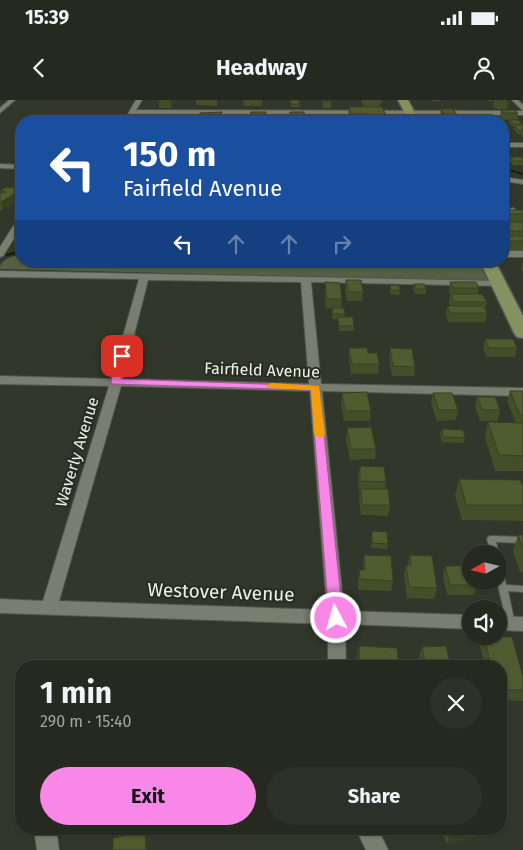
<!DOCTYPE html>
<meta charset="utf-8">
<style>
body{margin:0;font-family:"Fira Sans",sans-serif;background:#2e3129;color:#f1f3f6;height:100vh;display:flex;flex-direction:column;font-size:19px;white-space:nowrap}
*{box-sizing:border-box;margin:0}
p{font-size:16px;color:#a4a6a5}
.icon{flex:none;width:28px;height:28px;fill:none;stroke:currentColor;stroke-width:2;stroke-linecap:round;stroke-linejoin:round}
.map{position:relative;flex:1;overflow:hidden}
.side{position:absolute;left:15px;top:560px;width:492px;height:175px;display:flex;flex-direction:column;background:#262920;border-radius:20px;box-shadow:0 1px 4px #0004,0 0 0 1px #42453e}
.side>*{flex:none}
.top-card{position:absolute;left:15px;top:15px;width:494px;height:152px;border-radius:20px;box-shadow:0 1px 4px #0004,0 0 0 1px #42453e;background:#1a4fa0;color:#fff;overflow:hidden}
.needle{width:32px;rotate:262deg}
.buttons{position:absolute;left:462px;top:445px;display:grid;gap:10px}
.buttons a{display:grid;place-items:center;width:45px;height:45px;border-radius:50%;background:#262920;box-shadow:0 1px 4px #0004,0 0 0 1px #42453e;font-size:25px}
.pin{position:absolute;display:grid;place-items:center;width:42px;height:42px;color:#fff;margin:-21px;border-radius:10px;box-shadow:0 2px 8px #0006}
.me{position:absolute;width:55px;margin:-28px;rotate:354deg;stroke-linejoin:round;filter:drop-shadow(0 0 4px #0008)}
.turn{display:flex;align-items:center;gap:18px;height:105px;padding:0 25px;font-size:22px}
.turn .icon{width:65px;height:65px;stroke-width:2.5}
.turn b{display:block;font-size:35px;line-height:42px}
.lanes{display:flex;align-items:center;height:48px;padding:0 25px;background:#0003;justify-content:center;gap:25px;direction:ltr}
.lanes .off{opacity:.35}
.round{display:grid;place-items:center;flex:none;width:52px;height:52px;border-radius:26px;background:#2e3129}
.overview{display:flex;align-items:center;justify-content:space-between;height:85px;padding:0 25px}
h1{font-size:30px;font-weight:700;line-height:38px}
.button{display:flex;gap:10px;margin-top:auto;padding:10px 25px}
.button a{flex:1;height:58px;border-radius:30px;background:#f987e8;color:#111;font-size:20px;font-weight:700;line-height:58px;text-align:center}
.button a+a{background:#2e3129;color:#f1f3f6}
.status{display:flex;justify-content:space-between;align-items:center;height:35px;padding:0 25px;background:#262920;direction:ltr}
.status svg{height:14px;fill:currentColor}
header{display:flex;justify-content:space-between;align-items:center;height:65px;padding:0 25px;background:#262920;font-size:22px;font-weight:700}
.map>svg:first-child{display:block}
.green{fill:#565f44}
.lines{fill:none;stroke-linecap:round;stroke-linejoin:round}
.stream-far1{stroke:#1a2202;stroke-width:2}
.stream{stroke:#1a2202;stroke-width:2.5}
.service-casing{stroke:#51554b;stroke-width:2}
.minor-casing{stroke:#51554b;stroke-width:2}
.primary-casing{stroke:#51554b;stroke-width:3}
.service{fill:#797e70;fill-rule:evenodd}
.minor{fill:#797e70;fill-rule:evenodd}
.primary{fill:#839260;fill-rule:evenodd}
.wall{fill:#434f29}
.shaded-wall{fill:#374022}
.building{fill:#4e5c30;stroke:#374022}
.route{fill:#f987e8;stroke:#a25897}
.slow{fill:#f59e0b}
.labels{text-anchor:middle;dominant-baseline:central;stroke-width:4;stroke-linejoin:round;paint-order:stroke}
.street-label{font-size:16px;fill:#eff2eb;stroke:#292c21}
.near-street-label{font-size:19px;fill:#eff2eb;stroke:#292c21}
</style>
<div class="status"><b>15:39</b><svg viewBox="0 0 49 12"><path d="M0 12V9h3v3zM5 12V6h3v6zM10 12V3h3v9zM15 12V0h3v12zM26 1h20v11H26zM47 4h2v5h-2z"/></svg></div>
<header><svg class="icon" aria-label="back" viewBox="0 0 24 24"><path d="M15 5l-7 7 7 7"/></svg>Headway<svg class="icon" aria-label="person" viewBox="0 0 24 24"><circle cx="12" cy="8" r="4"/><path d="M4 21q1-7 8-7t8 7"/></svg></header>
<div class="map">
<svg width="523" height="750" viewBox="0 0 523 750">
<rect width="100%" height="100%" fill="#32372b"/>
<!-- green -->
<path class="green" d="M21,154V161H487L497,181L0,169C0,158 13,157 21,154Z"/>
<g class="lines">
<!-- stream-far1 -->
<path class="stream-far1" d="M502,68L523,74"/>
<!-- stream -->
<path class="stream" d="M7,155L21,151"/>
<!-- service casing -->
<g class="service-casing">
<g id="service">
<path d="M513,108L515,109L514,110L502,112V110Z"/>
<path d="M491,436L523,437V443L496,442L499,454H491L487,439L488,437Z"/>
<path d="M499,467L502,468L503,470L506,485L523,486V492L508,491L515,524L514,526L511,527L508,526L507,524L497,481H499Z"/>
</g>
</g>
<!-- minor casing -->
<g class="minor-casing">
<g id="minor">
<path d="M9,0H15L0,13V8Z"/>
<path d="M136,0H142L136,10L523,11V15L134,14L130,21H124Z"/>
<path d="M512,0H518L523,5V11Z"/>
<rect x="502" y="43" width="21" height="4"/>
<path d="M0,64L21,65V69L0,68Z"/>
<path d="M502,77L523,80V84L502,81Z"/>
<path d="M18,119H21V127L3,156L0,157V147Z"/>
<rect x="502" y="151" width="21" height="6"/>
<path d="M0,171L501,181V185L498,186L311,182L321,284L523,288V296L322,291L344,511L471,515V529L345,524L346,566H328V524L0,513V499L43,501L109,286L0,284V276L111,279L139,179L0,177ZM148,180L301,182L309,284L123,279ZM121,286L310,291L327,510L59,501Z"/>
<path d="M499,516L523,517V531L499,530Z"/>
<path d="M34,729H56L59,750H37Z"/>
<path d="M356,729H378L388,750H366Z"/>
</g>
</g>
<!-- primary casing -->
<g class="primary-casing">
<g id="primary">
<path d="M398,0H408L419,21H409Z"/>
<path d="M480,161H495L523,216V238L517,237L514,233Z"/>
</g>
</g>
<!-- service -->
<use href="#service" class="service"/>
<!-- minor -->
<use href="#minor" class="minor"/>
<!-- primary -->
<use href="#primary" class="primary"/>
</g>
<!-- wall -->
<g class="wall">
<path d="M196,0H217V6L196,5Z"/>
<path d="M243,0H262V6H244Z"/>
<path d="M290,0L300,4V7H291Z"/>
<path d="M322,0H331V8H323Z"/>
<path d="M361,0H382V3H380L379,7H364Z"/>
<path d="M431,0H441V1H432Z"/>
<path d="M487,0H506L508,2L507,9H496L493,5L494,1H488Z"/>
<path d="M174,1L171,8H159V2Z"/>
<path d="M349,7L389,21H348V19Z"/>
<path d="M441,9L457,15L467,21H444L440,16Z"/>
<path d="M501,10L518,13L517,20L522,24L523,37L521,35V34H518L514,29V27L509,23L510,20H503L500,16Z"/>
<path d="M222,12L221,21H200L199,16Z"/>
<path d="M314,15L324,20V21H314Z"/>
<path d="M510,57L523,58V65H513L509,60Z"/>
<path d="M21,89V99L3,110H0V91Z"/>
<path d="M502,110H523V150H505L502,145Z"/>
<path d="M523,160V172L521,168Z"/>
<path d="M346,180L363,192L362,201H347L345,189Z"/>
<path d="M325,182L342,199L341,208L345,214V217L354,226V231H339L338,219H332V208H338H326L325,191Z"/>
<path d="M450,182L479,188L478,194L487,202L485,209L487,213L485,222H448L446,215L447,206H450L449,203L450,195L449,191Z"/>
<path d="M414,184L426,189V194H415L413,188Z"/>
<path d="M390,185L400,190L399,195L390,194Z"/>
<path d="M485,239L517,248L515,257H487L483,249Z"/>
<path d="M349,248L368,253L379,264L378,274H351L349,258Z"/>
<path d="M390,248L415,267L414,276H392L389,258Z"/>
<path d="M510,291H523V371H495L485,337L488,322L516,323L507,301Z"/>
<path d="M342,293L371,311L370,321H344L341,303Z"/>
<path d="M433,293L458,310L456,320L437,321L431,303Z"/>
<path d="M477,297L500,310L498,321H480L475,307Z"/>
<path d="M347,328L376,349L375,359L350,360L346,338Z"/>
<path d="M442,329L465,338L464,343L442,342L440,334Z"/>
<path d="M360,366L386,382L385,389L390,405L388,416L361,415L359,399L360,391H359L358,376Z"/>
<path d="M459,379L523,386V421L462,420L455,395Z"/>
<path d="M372,431L388,444L387,449L371,448Z"/>
<path d="M518,435H523V472H520L513,451Z"/>
<path d="M364,455L393,481L391,491L358,490V480L359,470H363V465Z"/>
<path d="M410,455L437,488L434,499L407,498L404,475L406,465H408Z"/>
<path d="M445,466L477,485L474,495H447L443,476Z"/>
<path d="M484,537L523,577V599L522,601L501,600V566H485L480,547Z"/>
<path d="M359,546L399,566H358L357,557Z"/>
<path d="M422,547L451,566H421L419,558Z"/>
<path d="M440,729H486L483,735L447,744Z"/>
</g>
<!-- shaded-wall -->
<g class="shaded-wall">
<path d="M171,0H174V1L171,8L170,2Z"/>
<path d="M266,12L265,21H250V16Z"/>
<path d="M304,15V21H290V17Z"/>
<path d="M21,90V99L3,110L1,102Z"/>
<path d="M474,729H486L483,735L447,744L450,734Z"/>
<path d="M145,732L147,741L148,750H146Z"/>
</g>
<!-- building -->
<g class="building">
<path d="M159,0H171L170,2H159Z"/>
<path d="M290,0H299L300,4H291Z"/>
<rect x="323" y="0" width="8" height="1"/>
<path d="M496,0H506L508,2H498Z"/>
<path d="M349,7H382L389,21H356L355,17H368L367,14H351Z"/>
<path d="M441,9H453L457,15H445V16Z"/>
<path d="M501,10H515L518,13H504Z"/>
<path d="M222,12L220,17L199,16L200,13Z"/>
<path d="M251,12H266L265,15L250,16Z"/>
<path d="M290,12H304V15L290,17Z"/>
<path d="M157,15H169L168,21H156Z"/>
<path d="M314,15H323L324,20H315Z"/>
<path d="M445,15H462L467,21H450Z"/>
<path d="M510,20H518L522,24H514Z"/>
<path d="M515,25H523V28L522,30H518Z"/>
<path d="M510,57H521L523,58V61H514Z"/>
<path d="M6,87L21,89V90L1,102H0V93L6,92L0,91Z"/>
<rect x="502" y="110" width="21" height="4"/>
<path d="M502,122H523V131H505L502,127Z"/>
<path d="M504,136H523V141H507Z"/>
<path d="M346,180H361L363,192H348Z"/>
<path d="M325,182L340,183L342,199H327Z"/>
<path d="M450,182H476L479,188H453Z"/>
<path d="M414,184H424L426,189H416Z"/>
<path d="M390,185H399L400,190H391Z"/>
<path d="M451,194H482L487,202H454Z"/>
<path d="M447,206H483L487,213H450Z"/>
<path d="M332,208H344L345,214H333Z"/>
<path d="M338,217H353L354,226H339Z"/>
<path d="M485,239H513L517,248H489Z"/>
<path d="M349,248H367L368,253H377L379,264H352Z"/>
<path d="M390,248L412,249L415,267L393,266Z"/>
<path d="M510,291H523V315H520Z"/>
<path d="M367,292L371,311H345L342,293Z"/>
<path d="M433,293H452L458,310H439Z"/>
<path d="M477,297H495L500,310H482Z"/>
<path d="M488,322L523,323V356L499,355Z"/>
<path d="M371,327L376,349H351L347,328Z"/>
<path d="M442,329L463,330L465,338L443,337Z"/>
<path d="M360,366L384,367L386,382L360,381Z"/>
<path d="M459,379L520,380L523,386V405H466Z"/>
<path d="M361,389H388L390,405H362Z"/>
<path d="M372,431L387,432L388,444L372,443Z"/>
<path d="M518,435H523V450Z"/>
<path d="M364,455L391,456L393,481L360,479L359,470H365Z"/>
<path d="M410,455L432,456L437,488L409,487L406,465H411Z"/>
<path d="M445,466H471V481H477V485H450Z"/>
<path d="M484,537H512L523,577V590H501V566H491Z"/>
<path d="M359,546L397,548L399,566H360Z"/>
<path d="M446,546L451,566H426L422,547Z"/>
<path d="M448,729H474L450,734Z"/>
<path d="M145,732L146,750H113V738Z"/>
</g>
<!-- route -->
<path class="route" d="M122,253L126,256L121,279L319,286L343,518L341,521L336,523L331,521L329,518L311,290L112,284L111,282L117,256Z"/>
<!-- slow -->
<path class="slow" d="M271,283L319,286L325,334L323,337L319,338L314,334L311,290L267,288L266,286Z"/>
<g class="labels">
<!-- street labels -->
<g class="street-label">
<text transform="translate(262 270) rotate(2)">Fairfield Avenue</text>
<text transform="translate(77 352) rotate(-73)">Waverly Avenue</text>
</g>
<!-- near-street labels -->
<g class="near-street-label">
<text transform="translate(221 492) rotate(2)">Westover Avenue</text>
</g>
</g>
</svg>
<div class="buttons">
<a><svg class="needle" viewBox="-14 -14 28 28"><path d="M0-13l5 13h-10z" fill="#e53935"/><path d="M0 13l5-13h-10z" fill="#a4a6a5"/></svg></a>
<a><svg class="icon" aria-label="sound" viewBox="0 0 24 24"><path d="M4 9h4l5-4v14l-5-4H4zM17 9q2 3 0 6"/></svg></a>
</div>
<div class="pin" style="left:122px;top:256px;background:#d93025"><svg class="icon" aria-label="arrive" viewBox="0 0 24 24"><path d="M6 21V4h12l-3 4 3 4H6"/></svg></div>
<svg class="me" style="left:336px;top:518px" viewBox="-20 -20 40 40"><circle r="17" fill="#f987e8" stroke="#fff" stroke-width="3"/><path d="M0-11L8 9 0 5-8 9z" fill="#fff"/></svg>
<div class="top-card">
<div class="turn"><svg class="icon" aria-label="left" viewBox="0 0 24 24"><path d="M17 20v-9H6M10 6l-5 5 5 5"/></svg><div><b>150 m</b>Fairfield Avenue</div></div>
<div class="lanes"><svg class="icon" aria-label="left" viewBox="0 0 24 24"><path d="M17 20v-9H6M10 6l-5 5 5 5"/></svg><svg class="icon off" aria-label="ahead" viewBox="0 0 24 24"><path d="M12 20V5M6 11l6-6 6 6"/></svg><svg class="icon off" aria-label="ahead" viewBox="0 0 24 24"><path d="M12 20V5M6 11l6-6 6 6"/></svg><svg class="icon off" aria-label="right" viewBox="0 0 24 24"><path d="M7 20v-9h11M14 6l5 5-5 5"/></svg></div>
</div>
<section class="side">
<div class="overview"><div><h1>1 min</h1><p>290 m · 15:40</p></div><a class="round"><svg class="icon" aria-label="close" viewBox="0 0 24 24"><path d="M6 6l12 12M18 6L6 18"/></svg></a></div>
<div class="button"><a>Exit</a><a>Share</a></div>
</section>
</div>
